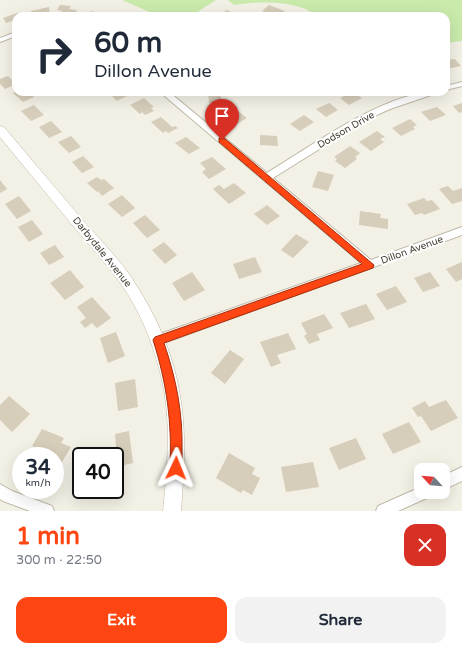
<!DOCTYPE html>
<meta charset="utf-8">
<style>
body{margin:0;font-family:"Varela Round",sans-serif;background:#f2f2f3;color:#1f2937;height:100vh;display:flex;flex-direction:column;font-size:15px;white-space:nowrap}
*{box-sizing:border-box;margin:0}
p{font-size:13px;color:#747a83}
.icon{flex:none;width:22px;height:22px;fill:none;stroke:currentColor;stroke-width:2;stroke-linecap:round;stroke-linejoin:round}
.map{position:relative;height:511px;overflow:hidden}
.sheet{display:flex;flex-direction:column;background:#fff;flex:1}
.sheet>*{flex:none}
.guide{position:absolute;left:12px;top:12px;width:438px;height:84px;border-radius:12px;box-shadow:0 4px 16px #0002;background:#fff;color:#1f2937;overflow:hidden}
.needle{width:26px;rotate:296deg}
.fabs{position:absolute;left:414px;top:463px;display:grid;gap:8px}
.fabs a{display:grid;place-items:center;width:36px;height:36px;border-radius:8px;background:#fff;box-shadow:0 4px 16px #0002;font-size:20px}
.speed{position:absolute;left:12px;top:447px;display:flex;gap:8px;font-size:20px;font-weight:700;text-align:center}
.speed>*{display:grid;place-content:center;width:52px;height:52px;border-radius:50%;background:#fff;box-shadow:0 4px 16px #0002;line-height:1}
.speed small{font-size:10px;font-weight:400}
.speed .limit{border:2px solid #111;border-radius:6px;background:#fff;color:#111}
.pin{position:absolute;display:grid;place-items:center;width:34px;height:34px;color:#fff;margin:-41px -17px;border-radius:50% 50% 50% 0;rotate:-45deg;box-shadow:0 0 4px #0007}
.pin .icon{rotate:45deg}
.me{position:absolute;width:44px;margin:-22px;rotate:2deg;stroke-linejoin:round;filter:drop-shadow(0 0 3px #0008)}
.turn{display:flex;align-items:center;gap:14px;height:84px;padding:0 16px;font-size:18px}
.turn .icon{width:52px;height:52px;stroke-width:2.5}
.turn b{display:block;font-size:28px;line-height:34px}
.round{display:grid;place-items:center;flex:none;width:42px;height:42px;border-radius:12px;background:#f2f2f3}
.summary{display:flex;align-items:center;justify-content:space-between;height:68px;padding:0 16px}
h1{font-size:24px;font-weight:700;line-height:30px;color:#ff4511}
.action{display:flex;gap:8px;margin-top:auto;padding:8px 16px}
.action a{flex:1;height:46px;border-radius:12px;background:#ff4511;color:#fff;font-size:16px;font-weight:700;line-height:46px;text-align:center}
.action a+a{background:#f2f2f3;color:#1f2937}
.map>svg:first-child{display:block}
.green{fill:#caeaac}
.building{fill:#d6cdba}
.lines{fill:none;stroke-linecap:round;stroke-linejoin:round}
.minor-casing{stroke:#bfb9a8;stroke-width:2}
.tertiary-casing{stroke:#bfb9a8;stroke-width:1}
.minor{fill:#fff;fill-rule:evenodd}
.tertiary{fill:#fff;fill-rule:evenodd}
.route{fill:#ff4511;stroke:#a62d0b}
.labels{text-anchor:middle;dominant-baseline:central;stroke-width:4;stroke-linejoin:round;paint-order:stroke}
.street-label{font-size:10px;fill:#464135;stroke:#fff}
</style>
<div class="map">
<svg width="462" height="511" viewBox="0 0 462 511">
<rect width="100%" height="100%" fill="#f3f0e5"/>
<!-- green -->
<g class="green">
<path d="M122,0H216L191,16H159Z"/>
<path d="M228,0H462V41L446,43V16H316C300,0 256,1 234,5Z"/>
</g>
<!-- building -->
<g class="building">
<path d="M60,5L71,6L69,9L77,10L74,16L59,15L62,11L57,10Z"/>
<path d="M269,5L285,11L277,16L262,11Z"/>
<path d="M49,7L50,15L31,16V11Z"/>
<path d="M227,10L235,14L232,16H217Z"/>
<path d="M91,11L103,14L102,16H85Z"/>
<path d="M17,13L20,16H16V20L6,23L3,18Z"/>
<path d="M455,59L461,66L446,69V60Z"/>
<path d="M8,76L16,84L5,89L0,84V79Z"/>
<path d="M16,91L29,92L34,97L23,102L13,93Z"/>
<path d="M115,92H132L133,93L117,101L112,96L116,93Z"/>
<path d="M208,92H220L222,102L209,103Z"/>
<path d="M352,92L362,98L349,105L340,98Z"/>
<path d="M144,98L154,107L151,108L154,111L145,115L142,112L140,114L130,105Z"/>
<path d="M329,103L338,110L326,117L316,109Z"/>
<path d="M462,103V112L459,113L453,106Z"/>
<path d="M34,105L44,115L31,121L21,111Z"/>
<path d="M437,107L446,115L430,121L421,112Z"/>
<path d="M234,108L247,118L237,124L223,114Z"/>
<path d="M304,115L314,122L300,131L290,124Z"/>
<path d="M161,117L172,127L175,126L178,128L168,133L166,131L163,133L151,122Z"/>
<path d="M410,119L417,125L413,127L415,129L401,136L392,128Z"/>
<path d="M51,121L62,132L49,138L39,127Z"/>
<path d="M377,131L385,137L380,139L384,142L371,151L359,142Z"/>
<path d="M260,135L277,136L278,146L260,145Z"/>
<path d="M71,136L81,147L69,153L58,142Z"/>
<path d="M186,137L200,148L189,154L175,143Z"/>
<path d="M350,146L360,153L355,157L357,159L345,168L335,161L337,159L334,157Z"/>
<path d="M83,156L94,167L82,173L72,162Z"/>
<path d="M212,157L226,169L209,179L202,172L206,169L200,163Z"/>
<path d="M318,171L334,175L328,191L312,187Z"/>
<path d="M97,177L101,180L104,179L114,188L102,196L98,191L97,192L87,183Z"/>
<path d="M0,180L7,189L0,193Z"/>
<path d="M234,183L246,193L229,204L213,189L219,185L224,189Z"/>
<path d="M448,186L453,191L462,188V201L452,204L439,189Z"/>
<path d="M122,195L135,208L122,217L108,204Z"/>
<path d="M19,196L31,211L17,219L5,204Z"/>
<path d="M424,198L427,201L432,200L440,209L424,215L422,213L415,215L407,204Z"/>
<path d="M267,205L280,216L267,225L254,214Z"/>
<path d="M360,211L381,214L380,218L388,219V229L359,225Z"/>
<path d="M145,215L160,230L147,238L133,223Z"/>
<path d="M32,220L43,234L29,242L18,227Z"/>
<path d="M296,234L309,242L293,258L281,250Z"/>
<path d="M164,242L177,255L165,264L152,250Z"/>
<path d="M55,245L64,257L49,265L40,253Z"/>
<path d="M255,257L262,272L239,279L233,264Z"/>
<path d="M462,262V279L456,282L446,269Z"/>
<path d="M70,270L84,287L65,300L50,283Z"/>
<path d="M192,272L205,290L184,301L172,283Z"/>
<path d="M430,272L440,286L423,292L414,278Z"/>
<path d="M396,286L407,302L387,310L376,294Z"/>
<path d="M92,297L111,318L97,328L92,323L85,328L80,322L86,318L77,307Z"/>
<path d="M366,304L375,319L349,328L340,313Z"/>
<path d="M324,314L333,328L317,334L320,340L309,344L304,336L307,334L301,323Z"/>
<path d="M116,332L125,356L108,363L100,338Z"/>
<path d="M288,333L296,349L277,355L281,363L271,367L260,342Z"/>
<path d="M230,350L244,359L225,384L211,373Z"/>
<path d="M135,379L138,407L118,411L115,383Z"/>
<path d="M9,396L30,414L12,432L0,420V405Z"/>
<path d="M446,400L458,418L431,431L421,416L418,417L412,408L425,401L429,407Z"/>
<path d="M409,422L421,442L393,454L382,434Z"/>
<path d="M42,429L64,438L61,443L71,447L62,462L55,459V456L32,446Z"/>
<path d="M129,431L133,463L115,467V456H98L102,454V451L116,447L115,434Z"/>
<path d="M356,438L366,459L339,470L329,448Z"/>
<path d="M229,453L255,468L252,474L260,478L252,495L243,490L241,493L216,478Z"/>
<path d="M313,462L319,487L286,492L281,467Z"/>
</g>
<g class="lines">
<!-- minor casing -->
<g class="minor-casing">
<g id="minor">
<path d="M16,32V36L0,42V38Z"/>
<path d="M462,82V86L446,90V86Z"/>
<path d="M160,92H169L267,173C310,147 385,92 435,92L434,94L390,109L366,120L273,178L371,260L462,227V235L158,345L154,344L152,340L154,336L361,263Z"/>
<path d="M462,467V481L443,490V476Z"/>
<path d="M0,484L12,491L52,506L54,511H30L3,501L0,499Z"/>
<path d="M421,487V492H431L429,497L398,511H376L378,506Z"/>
</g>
</g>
<!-- tertiary casing -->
<g class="tertiary-casing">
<path id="tertiary" d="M0,126L4,127C29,157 55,187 80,217C97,237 117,256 131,277C154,311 172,350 179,390C187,430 184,471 181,511H163C167,471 171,430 164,390C157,353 143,315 121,284C107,264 89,245 73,226C49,196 24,167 0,137Z"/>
</g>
<!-- minor -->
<use href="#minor" class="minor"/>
<!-- tertiary -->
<use href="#tertiary" class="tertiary"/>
</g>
<!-- route -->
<path class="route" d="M219,138H224L374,265L373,268L164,343C176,378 183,413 182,450C182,458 183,465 180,472L176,474L172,472L170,468C172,422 167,384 153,340L155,337L362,264L219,142Z"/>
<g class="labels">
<!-- street labels -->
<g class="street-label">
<text transform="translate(346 130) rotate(-30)">Dodson Drive</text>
<text transform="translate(412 250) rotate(-20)">Dillon Avenue</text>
<text transform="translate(102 252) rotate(51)">Darbydale Avenue</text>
</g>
</g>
</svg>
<div class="fabs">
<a><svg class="needle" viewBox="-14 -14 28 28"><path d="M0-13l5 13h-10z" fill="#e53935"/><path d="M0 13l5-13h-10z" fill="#747a83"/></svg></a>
</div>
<div class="speed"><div>34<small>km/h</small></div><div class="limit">40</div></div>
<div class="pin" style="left:222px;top:140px;background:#d93025"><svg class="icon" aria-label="arrive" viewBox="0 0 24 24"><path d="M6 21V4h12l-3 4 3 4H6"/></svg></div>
<svg class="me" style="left:176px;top:468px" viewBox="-20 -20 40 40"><path d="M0-17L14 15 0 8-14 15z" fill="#ff4511" stroke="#fff" stroke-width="4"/></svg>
<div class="guide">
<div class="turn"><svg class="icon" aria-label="right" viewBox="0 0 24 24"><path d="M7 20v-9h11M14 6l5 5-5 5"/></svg><div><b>60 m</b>Dillon Avenue</div></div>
</div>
</div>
<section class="sheet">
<div class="summary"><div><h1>1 min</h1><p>300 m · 22:50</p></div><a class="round" style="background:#d93025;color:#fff"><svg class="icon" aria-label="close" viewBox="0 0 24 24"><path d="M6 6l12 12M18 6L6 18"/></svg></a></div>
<div class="action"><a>Exit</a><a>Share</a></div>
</section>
